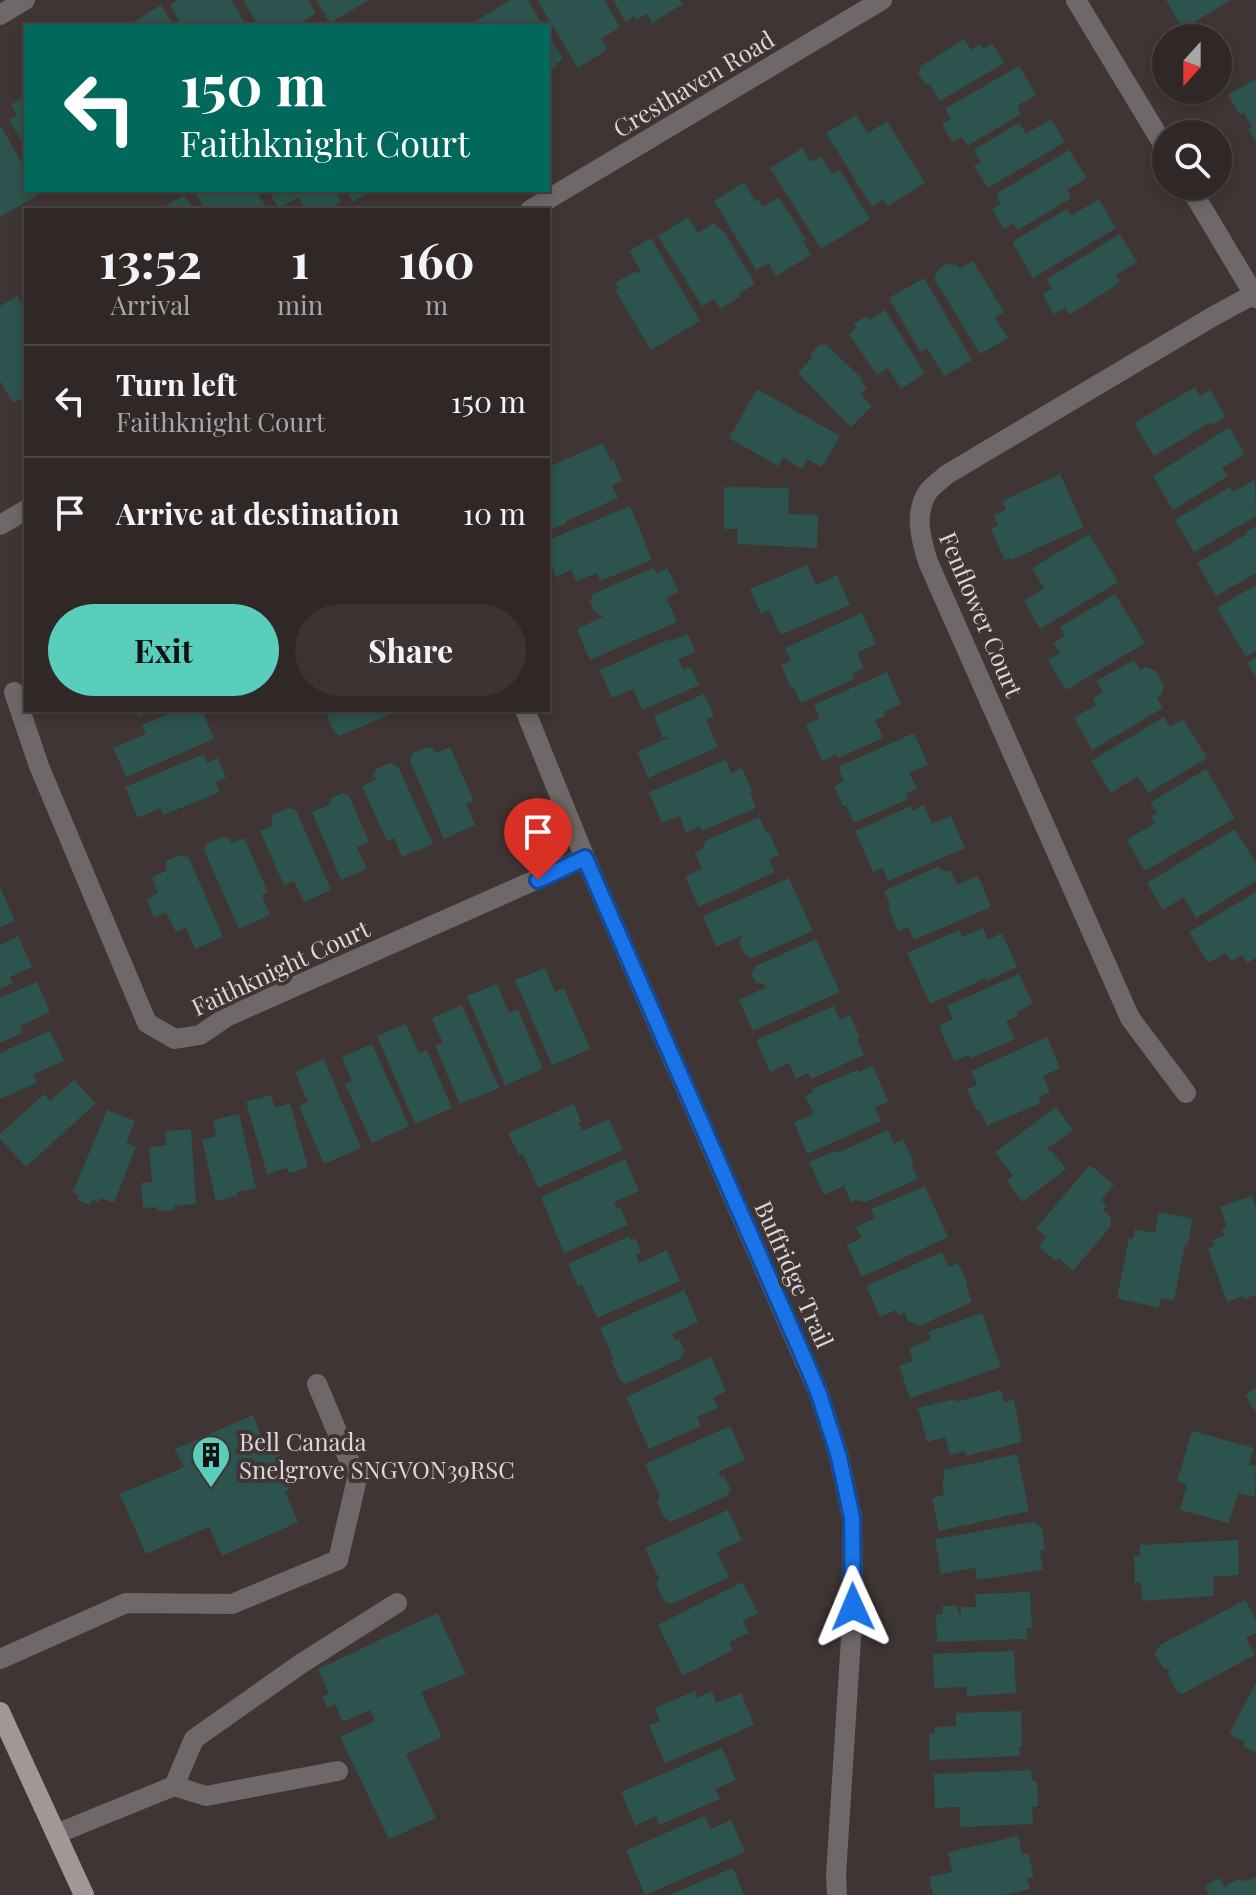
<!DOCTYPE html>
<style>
body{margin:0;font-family:"Playfair Display",serif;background:#3b3433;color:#f1f3f6;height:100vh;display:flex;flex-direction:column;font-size:30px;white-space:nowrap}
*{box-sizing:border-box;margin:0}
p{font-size:26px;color:#a7a6a7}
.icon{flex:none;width:44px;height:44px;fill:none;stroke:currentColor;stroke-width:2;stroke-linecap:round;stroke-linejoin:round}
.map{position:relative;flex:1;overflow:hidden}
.panel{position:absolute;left:24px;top:208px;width:526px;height:504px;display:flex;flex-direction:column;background:#2f2827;border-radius:0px;box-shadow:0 4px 12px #0003,0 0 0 2px #4a4444}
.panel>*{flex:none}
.top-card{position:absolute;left:24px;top:24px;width:526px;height:168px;border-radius:0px;box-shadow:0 4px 12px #0003,0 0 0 2px #4a4444;background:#00695c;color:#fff;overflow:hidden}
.needle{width:52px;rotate:201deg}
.tools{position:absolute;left:1152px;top:24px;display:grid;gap:16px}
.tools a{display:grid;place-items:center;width:80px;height:80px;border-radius:50%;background:#2f2827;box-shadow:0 4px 12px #0003,0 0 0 2px #4a4444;font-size:40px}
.pin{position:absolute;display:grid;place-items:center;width:68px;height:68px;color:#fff;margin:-82px -34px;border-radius:50% 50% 50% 0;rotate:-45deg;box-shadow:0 0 8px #0007}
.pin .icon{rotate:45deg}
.me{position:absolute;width:88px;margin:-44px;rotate:359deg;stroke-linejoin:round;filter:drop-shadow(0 0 6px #0008)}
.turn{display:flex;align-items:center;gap:28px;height:168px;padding:0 24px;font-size:36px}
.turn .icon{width:104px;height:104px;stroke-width:2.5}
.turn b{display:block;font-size:56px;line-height:68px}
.eta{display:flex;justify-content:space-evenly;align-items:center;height:136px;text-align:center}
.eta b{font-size:48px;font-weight:700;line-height:56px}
.cta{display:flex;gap:16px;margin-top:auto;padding:16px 24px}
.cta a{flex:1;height:92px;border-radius:48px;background:#5acebd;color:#111;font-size:32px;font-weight:700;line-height:92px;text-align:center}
.cta a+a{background:#3b3433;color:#f1f3f6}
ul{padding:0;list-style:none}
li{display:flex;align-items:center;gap:24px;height:112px;padding:0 24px;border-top:2px solid #4a4444}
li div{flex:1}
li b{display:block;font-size:30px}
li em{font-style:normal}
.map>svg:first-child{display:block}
.building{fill:#2c534d}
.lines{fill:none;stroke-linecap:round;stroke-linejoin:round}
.minor{stroke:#6e6868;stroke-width:20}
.major{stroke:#a29797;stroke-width:20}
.route-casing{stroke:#114b97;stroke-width:20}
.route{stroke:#1a73e8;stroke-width:14}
.labels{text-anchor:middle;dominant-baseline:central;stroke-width:8;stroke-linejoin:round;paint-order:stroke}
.street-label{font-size:24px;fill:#ded7d7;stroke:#3f3534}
.poi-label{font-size:24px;fill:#ded7d7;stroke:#3f3534;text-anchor:start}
</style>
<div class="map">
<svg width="1256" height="1895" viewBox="0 0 1256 1895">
<rect width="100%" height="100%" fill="#3f3534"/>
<!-- building -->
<g class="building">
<path d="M178,0H231L247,26H182L170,5Z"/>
<path d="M243,0H308L316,14L295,26H258Z"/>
<path d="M316,0H369L330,23Z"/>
<path d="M511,0H528L543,26H476L474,22Z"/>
<path d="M537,0H604L620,27L601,39L607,50L578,68Z"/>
<path d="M613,0H680L683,4L652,23L647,14L636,20L634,16L626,22Z"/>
<path d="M1166,0H1231L1183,29Z"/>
<path d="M161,5L174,26H127Z"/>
<path d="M548,34L563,59L555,64L557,67L548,73Z"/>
<path d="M964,39L971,50L980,44L983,49L992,43L1004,63L940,101L930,85L925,84L918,73L921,66Z"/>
<path d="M1019,66L1036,95L1017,106L1021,114L967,146L962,137L952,142L942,124L951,119L945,109Z"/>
<path d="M1256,79V142L1248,129L1252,127L1244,113L1240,115L1228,95Z"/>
<path d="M26,95V149L9,120L17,115L11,105Z"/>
<path d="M856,115L868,133L887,121L925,183L888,206L883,199L872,207L826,133Z"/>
<path d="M1051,119L1065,142L988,188L974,166L981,163L974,150L1015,125L1020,124L1026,134Z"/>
<path d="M0,125L26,170V190H37L40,194L0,217Z"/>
<path d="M803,148L810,162L821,156L832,174L840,170L870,219L821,249L770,168Z"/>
<path d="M1069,150L1087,178L1067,190L1071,198L1018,230L1014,223L1004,229L992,209L1001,204L996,194Z"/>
<path d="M744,182L755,201L758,199L762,207L779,197L806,240L803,241L811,255L776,276L768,263L756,270L714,201Z"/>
<path d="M193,190H256L268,210H205Z"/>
<path d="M268,190H335L341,201L327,210H306L298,197L279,209Z"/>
<path d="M346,190H372L353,202Z"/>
<path d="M184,195L194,210H159Z"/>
<path d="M1099,199L1116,228L1033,278L1012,242L1067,209L1071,216Z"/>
<path d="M688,217L698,233L714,223L725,233L755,284L739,293L741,296L720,309L714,299L702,306L658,236Z"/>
<path d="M1120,234L1137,262L1116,275L1120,282L1112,288L1069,315L1065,308L1054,314L1042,294L1052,289L1047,279Z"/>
<path d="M651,238L700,321L651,350L615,290L618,288L615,283L635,271L636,274L641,271L629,251Z"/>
<path d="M973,261L1004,312L995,317L1008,338L980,354L934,278L938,270L947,264L957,265L959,269Z"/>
<path d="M924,278L972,360L944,376L927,348L920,352L889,298Z"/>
<path d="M17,296L26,312V396L13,403L0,381V306Z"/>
<path d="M885,310L925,373L901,389L888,368L877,375L849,334L857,328L854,324L866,316L869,320Z"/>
<path d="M820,344L827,345L863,380L861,382L867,387L860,394L872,406L851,427L798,373L813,357L810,354Z"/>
<path d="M1195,387L1200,396L1210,390L1226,417L1213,425L1211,422L1154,456L1134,423Z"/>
<path d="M757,389L840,436L822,467L807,459L802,469L783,458L778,466L729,438Z"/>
<path d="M1229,427L1245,454L1222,468L1228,476L1173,510L1153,476Z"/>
<path d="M603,443L610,460L613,459L622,481L612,485L618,498L566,521L567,523L548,531V467Z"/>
<path d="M1060,474L1084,527L1011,560L1010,558L1005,560L991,529L998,525L994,515L1006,510L1002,501Z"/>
<path d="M1255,479L1256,516L1194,552L1175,520L1230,487L1233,492Z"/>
<path d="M724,487L789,488L788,514L818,515L817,548L737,544L738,529H724Z"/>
<path d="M630,506L652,560L600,581L597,573L576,581L571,570L556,577L548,557V540Z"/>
<path d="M1256,526V573L1216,596L1197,563L1247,534L1246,532Z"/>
<path d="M1089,534L1118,582L1040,629L1024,601L1044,588L1032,568Z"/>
<path d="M807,565L816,585L837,575L850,605L781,635L769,610L761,614L750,589Z"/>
<path d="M653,568L656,573L667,568L679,592L666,598L677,622L590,660L577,629L603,617L594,611L590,602L593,594Z"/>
<path d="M1256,585V651L1246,657L1217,608Z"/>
<path d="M1115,594L1145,643L1066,690L1048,660L1060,653L1053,643L1065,636L1060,627Z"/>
<path d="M862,613L876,644L857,653L864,668L852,674L854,679L801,703L793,687L791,688L781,665L791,661L785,648Z"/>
<path d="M688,634L695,652L678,659L683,670L691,667L699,685L642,710L633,689L612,698L600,670L669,639L670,641Z"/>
<path d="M1256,658V678L1247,663Z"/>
<path d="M1134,660L1140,670L1145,667L1155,670L1164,686L1161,695L1157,698L1163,708L1092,750L1074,718L1096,705L1093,698L1103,692L1096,681Z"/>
<path d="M887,672L901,704L884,712L885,716L875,720L883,738L838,758L836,755L822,761L806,725L820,718L814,705Z"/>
<path d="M704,694L714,716L706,720L718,747L648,778L637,752L668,738L667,737L663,738L654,716Z"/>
<path d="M136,710H156L139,717Z"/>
<path d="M177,710H202L214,739L126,777L113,748L146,734L142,725Z"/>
<path d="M329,710H399L340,736L335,733L327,716L331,714Z"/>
<path d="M1164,717L1170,727L1183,719L1207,758L1148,793L1138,776L1111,793L1091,761Z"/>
<path d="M914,733L928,765L909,773L917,789L905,794L908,799L854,823L846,806H843L834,786L844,781L838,767Z"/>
<path d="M427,747L434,749L436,753L450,747L474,801L466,804L475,825L444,839L410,761L413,753Z"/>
<path d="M204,754L207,763L218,758L226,778L216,782L220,792L163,815L160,808L138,818L125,787Z"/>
<path d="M726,760L731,773L742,768L752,791L750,792L756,808L702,831L700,826L686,833L680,816L662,823L649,792Z"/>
<path d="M390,763L398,766L433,844L402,857L394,838L387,841L362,786L376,780L374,774L376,769Z"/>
<path d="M1206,769L1235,818L1145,871L1127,840L1155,823L1151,816L1157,813L1151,802Z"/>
<path d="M342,793L349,796L369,842L357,847L367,869L341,880L312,812L329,805L330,799Z"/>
<path d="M924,805L932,824L951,816L965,848L888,881L882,868L873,872L855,831L911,806L912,811Z"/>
<path d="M289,808L296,810L331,890L304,902L294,881L284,885L260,831L273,825L271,819L274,814Z"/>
<path d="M759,817L767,833L769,832L779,855L769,859L775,872L699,907L685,876L702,869L695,853L703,849L705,841Z"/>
<path d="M1235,829L1256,863V881L1196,918L1184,897L1163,910L1147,883Z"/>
<path d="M223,837L230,839L231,843L244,838L268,892L262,895L270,915L239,929L204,850L206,844Z"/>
<path d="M181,855L189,858L223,937L195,949L186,928L176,932L166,913L154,917L147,899L158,893L152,877L166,871V861Z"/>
<path d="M937,867L946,872L951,870L957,885L978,876L991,907L914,940L908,927L898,931L888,908L891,907L884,891Z"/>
<path d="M789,878L813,931L751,958L744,953L739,943L743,935L716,947L703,916Z"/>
<path d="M0,887L15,921L0,927Z"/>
<path d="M1256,892V958L1247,963L1242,955L1231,961L1226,953L1208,963L1189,932Z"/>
<path d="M983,928L988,940L1002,933L1017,967L987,981L986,978L930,1004L907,953L959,930L962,937Z"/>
<path d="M18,936L32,967L10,977L13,983L0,989V945Z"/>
<path d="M816,939L840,992L753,1031L739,1000L766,987L764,984L756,983L751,974L756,966Z"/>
<path d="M545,968L555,992L564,988L590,1049L552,1065L515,980Z"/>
<path d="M1019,974L1033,1004L1016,1012L1018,1016L1006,1021L1015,1039L971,1058L969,1055L954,1061L939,1026L953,1019L947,1006Z"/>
<path d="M37,982L50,1012L20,1026L23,1033L0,1043V998Z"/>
<path d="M497,984L509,1013L518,1009L543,1069L505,1085L467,996Z"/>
<path d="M462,1005L499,1088L460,1104L435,1046L443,1043L432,1018Z"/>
<path d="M834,1006L840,1020L850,1015L860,1037L857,1039L864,1055L811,1079L808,1073L796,1079L789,1063L770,1072L756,1040Z"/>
<path d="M406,1024L419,1053L427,1050L452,1108L415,1124L377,1036Z"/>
<path d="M50,1031L64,1061L34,1074L37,1083L0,1099V1053Z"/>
<path d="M1047,1037L1060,1068L1043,1076L1050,1092L1038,1098L1041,1103L987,1126L979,1109L977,1111L967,1089L977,1085L971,1071Z"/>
<path d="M372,1044L409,1126L372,1143L345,1084L352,1081L342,1057Z"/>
<path d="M324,1059L361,1148L324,1164L299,1106L308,1102L295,1072Z"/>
<path d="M873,1066L888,1102L875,1107L881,1121L807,1154L794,1122L814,1114L805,1096L813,1092L812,1089L857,1070L859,1072Z"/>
<path d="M74,1080L96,1103L26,1167L0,1139V1134L44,1094L50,1101Z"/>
<path d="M271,1095L275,1108L290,1103L308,1167L289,1173L287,1168L267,1174L246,1102Z"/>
<path d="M574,1104L581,1122L578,1123L582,1131L609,1119L623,1150L538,1188L523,1154L519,1155L508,1133Z"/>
<path d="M1056,1107L1073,1130L1047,1149L1049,1151L1051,1150L1066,1169L1022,1202L1007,1181L1013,1176L995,1152Z"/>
<path d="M107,1110L135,1121L126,1143L136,1147L114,1203L100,1198L98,1202L92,1200L90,1205L77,1200L79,1195L73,1192Z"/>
<path d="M239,1114L256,1188L237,1192V1196L216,1201L202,1140L216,1136L213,1120Z"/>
<path d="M191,1129L196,1204L174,1206V1210L157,1211L156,1207L143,1208L141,1183L152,1182L149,1147L166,1145L165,1131Z"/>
<path d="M888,1130L894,1144L903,1139L914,1162L911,1164L918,1179L866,1202L856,1200L851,1202L844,1186L824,1195L809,1162L835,1151L837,1153Z"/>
<path d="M625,1159L639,1191L614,1202L617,1209L620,1207L628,1225L564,1253L541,1197Z"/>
<path d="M1090,1165L1114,1185L1101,1200L1107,1205L1103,1210L1111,1217V1226L1073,1271L1059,1258L1056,1261L1039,1247L1046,1237L1036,1228Z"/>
<path d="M925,1186L948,1237L862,1277L847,1245L862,1238L856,1227L875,1218L871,1209Z"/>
<path d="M1252,1196L1256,1208V1295L1244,1299L1243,1296L1227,1302L1208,1248L1214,1246L1212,1240L1224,1236L1222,1229L1227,1227L1220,1207Z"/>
<path d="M1159,1212L1193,1219L1187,1246L1185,1245L1174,1300L1160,1298L1159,1308L1117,1298L1129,1238L1133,1239L1135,1229L1155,1233Z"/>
<path d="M629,1236L631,1240L635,1238L641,1252L636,1255L639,1263L667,1250L680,1281L597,1318L582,1285L578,1286L568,1264Z"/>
<path d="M942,1252L949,1267L958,1263L968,1285L966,1286L972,1302L919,1326L908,1321L905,1313L899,1316L896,1310L880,1317L866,1286Z"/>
<path d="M684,1290L698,1322L672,1334L675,1340L679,1339L685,1352L681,1355L682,1358L626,1384L620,1380L611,1361L614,1360L600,1328Z"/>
<path d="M982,1313L1001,1367L910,1398L899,1366L913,1361L909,1348L931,1340L928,1332Z"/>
<path d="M711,1357L726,1391L713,1398L718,1408L697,1417L701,1426L649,1449L626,1397Z"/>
<path d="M1256,1388V1413L1245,1395Z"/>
<path d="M1001,1390L1004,1402L1014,1399L1022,1442L966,1456L965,1451L950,1455L945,1437L927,1442L918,1408L955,1399V1402Z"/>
<path d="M253,1415L269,1454L279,1449L295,1485L285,1492L298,1522L222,1556L209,1527L146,1554L120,1494L184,1467L175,1449Z"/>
<path d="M730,1426L745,1460L718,1472L721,1477L724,1476L731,1490L728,1492L729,1495L671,1522L664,1517L657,1502L660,1496L645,1464Z"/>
<path d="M1192,1431L1254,1448L1249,1465L1256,1466L1255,1497L1238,1493L1229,1523L1180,1510L1187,1484L1177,1482Z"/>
<path d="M1017,1454L1029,1511L939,1531L932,1498L944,1495L942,1482L945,1481L943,1470Z"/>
<path d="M728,1510L742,1540L717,1552L729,1577L672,1604L664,1601L656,1584L659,1579L645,1548Z"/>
<path d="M1033,1522L1042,1528L1045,1550L1040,1551L1043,1570L977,1580L975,1568L941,1574L935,1539Z"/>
<path d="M1238,1540L1239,1575L1213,1577L1214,1596L1142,1601L1141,1582L1135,1583L1134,1556H1140V1545Z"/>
<path d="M742,1582L758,1613L743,1621L749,1633L729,1642L733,1650L683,1676L658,1625Z"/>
<path d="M1030,1592L1032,1628H1027V1639L937,1642L936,1615L943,1614L942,1606H958V1614H961V1607H976L975,1594Z"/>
<path d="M1245,1600L1256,1620V1633L1246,1638L1255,1655L1182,1694L1176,1691L1167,1672L1171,1670L1163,1668L1155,1654L1160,1645Z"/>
<path d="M437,1613L466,1674L421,1692L442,1737L406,1754L436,1818L389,1839L340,1737L375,1721L370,1710L343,1722L335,1704L327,1708L322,1697L329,1693L318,1669Z"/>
<path d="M1014,1651L1016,1693L967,1696V1687L934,1688L933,1654Z"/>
<path d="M1256,1683V1753L1243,1746L1245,1742L1229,1734Z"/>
<path d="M695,1691L697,1698L712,1691L716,1703L741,1693L754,1725L739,1731V1732L665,1763L649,1725L660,1721L655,1708Z"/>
<path d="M1021,1711L1022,1746H1019L1020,1756L929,1760V1734H935L934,1727L956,1726V1713Z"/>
<path d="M722,1748L736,1780L715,1789L720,1799L659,1825L656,1816L635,1826L621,1792Z"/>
<path d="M1031,1770L1032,1781H1037L1038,1806L1032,1807L1033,1824L960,1827V1807L935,1808L934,1774Z"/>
<path d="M705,1816L711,1829L731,1820L745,1852L645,1895L626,1850Z"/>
<path d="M1018,1836L1022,1854L1028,1853L1034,1877L1027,1878L1030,1889L1005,1895H933L929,1877L952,1872L948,1852Z"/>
<path d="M733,1868L744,1895H669Z"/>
<path d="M1256,1877V1895H1209L1205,1886L1220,1878L1225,1888L1228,1884L1239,1879L1243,1880L1244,1882Z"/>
</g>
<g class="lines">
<!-- minor -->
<g class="minor">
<path d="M1076,0L1166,149"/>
<path d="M0,15L25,0"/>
<path d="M1189,186L1256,298"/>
<path d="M530,210L882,0"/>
<path d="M0,525L26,510"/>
<path d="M14,692L39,766L147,1023L175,1039L200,1035L228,1016L585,858"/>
<path d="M525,710L585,858L819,1394L839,1457L852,1518L853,1607L836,1875L837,1895"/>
<path d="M1186,1093L1130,1018L928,562C921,539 914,516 927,493C932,486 940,481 946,475L1212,317L1256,293"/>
<path d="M0,1659L126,1603L232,1604L338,1560L357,1479L317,1384"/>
<path d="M174,1786L206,1796L338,1771"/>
<path d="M56,1834L174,1786L194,1739L302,1663L397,1603"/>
</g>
<!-- major -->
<path class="major" d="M0,1712L84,1895"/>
</g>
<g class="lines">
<!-- route casing -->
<g class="route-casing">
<path id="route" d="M538,880L585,858L807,1365L819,1394L839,1457L852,1518L853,1607"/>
</g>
<!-- route -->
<use href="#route" class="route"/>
</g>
<!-- icons -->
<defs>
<g id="building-pin" transform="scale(2)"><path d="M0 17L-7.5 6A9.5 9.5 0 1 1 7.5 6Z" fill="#5acebd" stroke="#3f3534"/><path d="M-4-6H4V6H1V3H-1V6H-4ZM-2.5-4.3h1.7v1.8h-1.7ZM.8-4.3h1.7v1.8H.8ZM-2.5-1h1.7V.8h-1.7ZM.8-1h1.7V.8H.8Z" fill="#111"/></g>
</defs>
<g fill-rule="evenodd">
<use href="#building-pin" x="211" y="1455"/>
</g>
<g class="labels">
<!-- street labels -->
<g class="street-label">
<text transform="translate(693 83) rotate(-31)">Cresthaven Road</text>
<text transform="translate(982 614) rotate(67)">Fenflower Court</text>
<text transform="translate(280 967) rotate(-25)">Faithknight Court</text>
<text transform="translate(795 1274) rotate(66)">Buffridge Trail</text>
</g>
<!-- poi labels -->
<g class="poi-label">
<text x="239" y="1441">Bell Canada<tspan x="239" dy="28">Snelgrove SNGVON39RSC</tspan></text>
</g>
</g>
</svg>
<div class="tools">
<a><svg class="needle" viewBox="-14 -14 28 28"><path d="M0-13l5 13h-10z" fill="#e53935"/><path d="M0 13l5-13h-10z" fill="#a7a6a7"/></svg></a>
<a><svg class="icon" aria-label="search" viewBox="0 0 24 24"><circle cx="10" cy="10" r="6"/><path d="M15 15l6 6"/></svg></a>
</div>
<div class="pin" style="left:538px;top:880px;background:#d93025"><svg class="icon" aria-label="arrive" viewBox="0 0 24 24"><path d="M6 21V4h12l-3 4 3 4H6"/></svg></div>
<svg class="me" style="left:853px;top:1607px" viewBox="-20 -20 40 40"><path d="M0-17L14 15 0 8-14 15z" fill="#1a73e8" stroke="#fff" stroke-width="4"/></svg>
<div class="top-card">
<div class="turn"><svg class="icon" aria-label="left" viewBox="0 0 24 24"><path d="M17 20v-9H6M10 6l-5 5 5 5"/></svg><div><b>150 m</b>Faithknight Court</div></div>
</div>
<section class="panel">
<div class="eta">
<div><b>13:52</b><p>Arrival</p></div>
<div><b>1</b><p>min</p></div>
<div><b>160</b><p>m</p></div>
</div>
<ul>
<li><svg class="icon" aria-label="left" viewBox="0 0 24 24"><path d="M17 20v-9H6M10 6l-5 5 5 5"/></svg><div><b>Turn left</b><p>Faithknight Court</p></div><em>150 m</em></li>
<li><svg class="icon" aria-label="arrive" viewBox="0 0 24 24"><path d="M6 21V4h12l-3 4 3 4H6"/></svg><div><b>Arrive at destination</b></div><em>10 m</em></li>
</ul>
<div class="cta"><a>Exit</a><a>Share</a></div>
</section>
</div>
